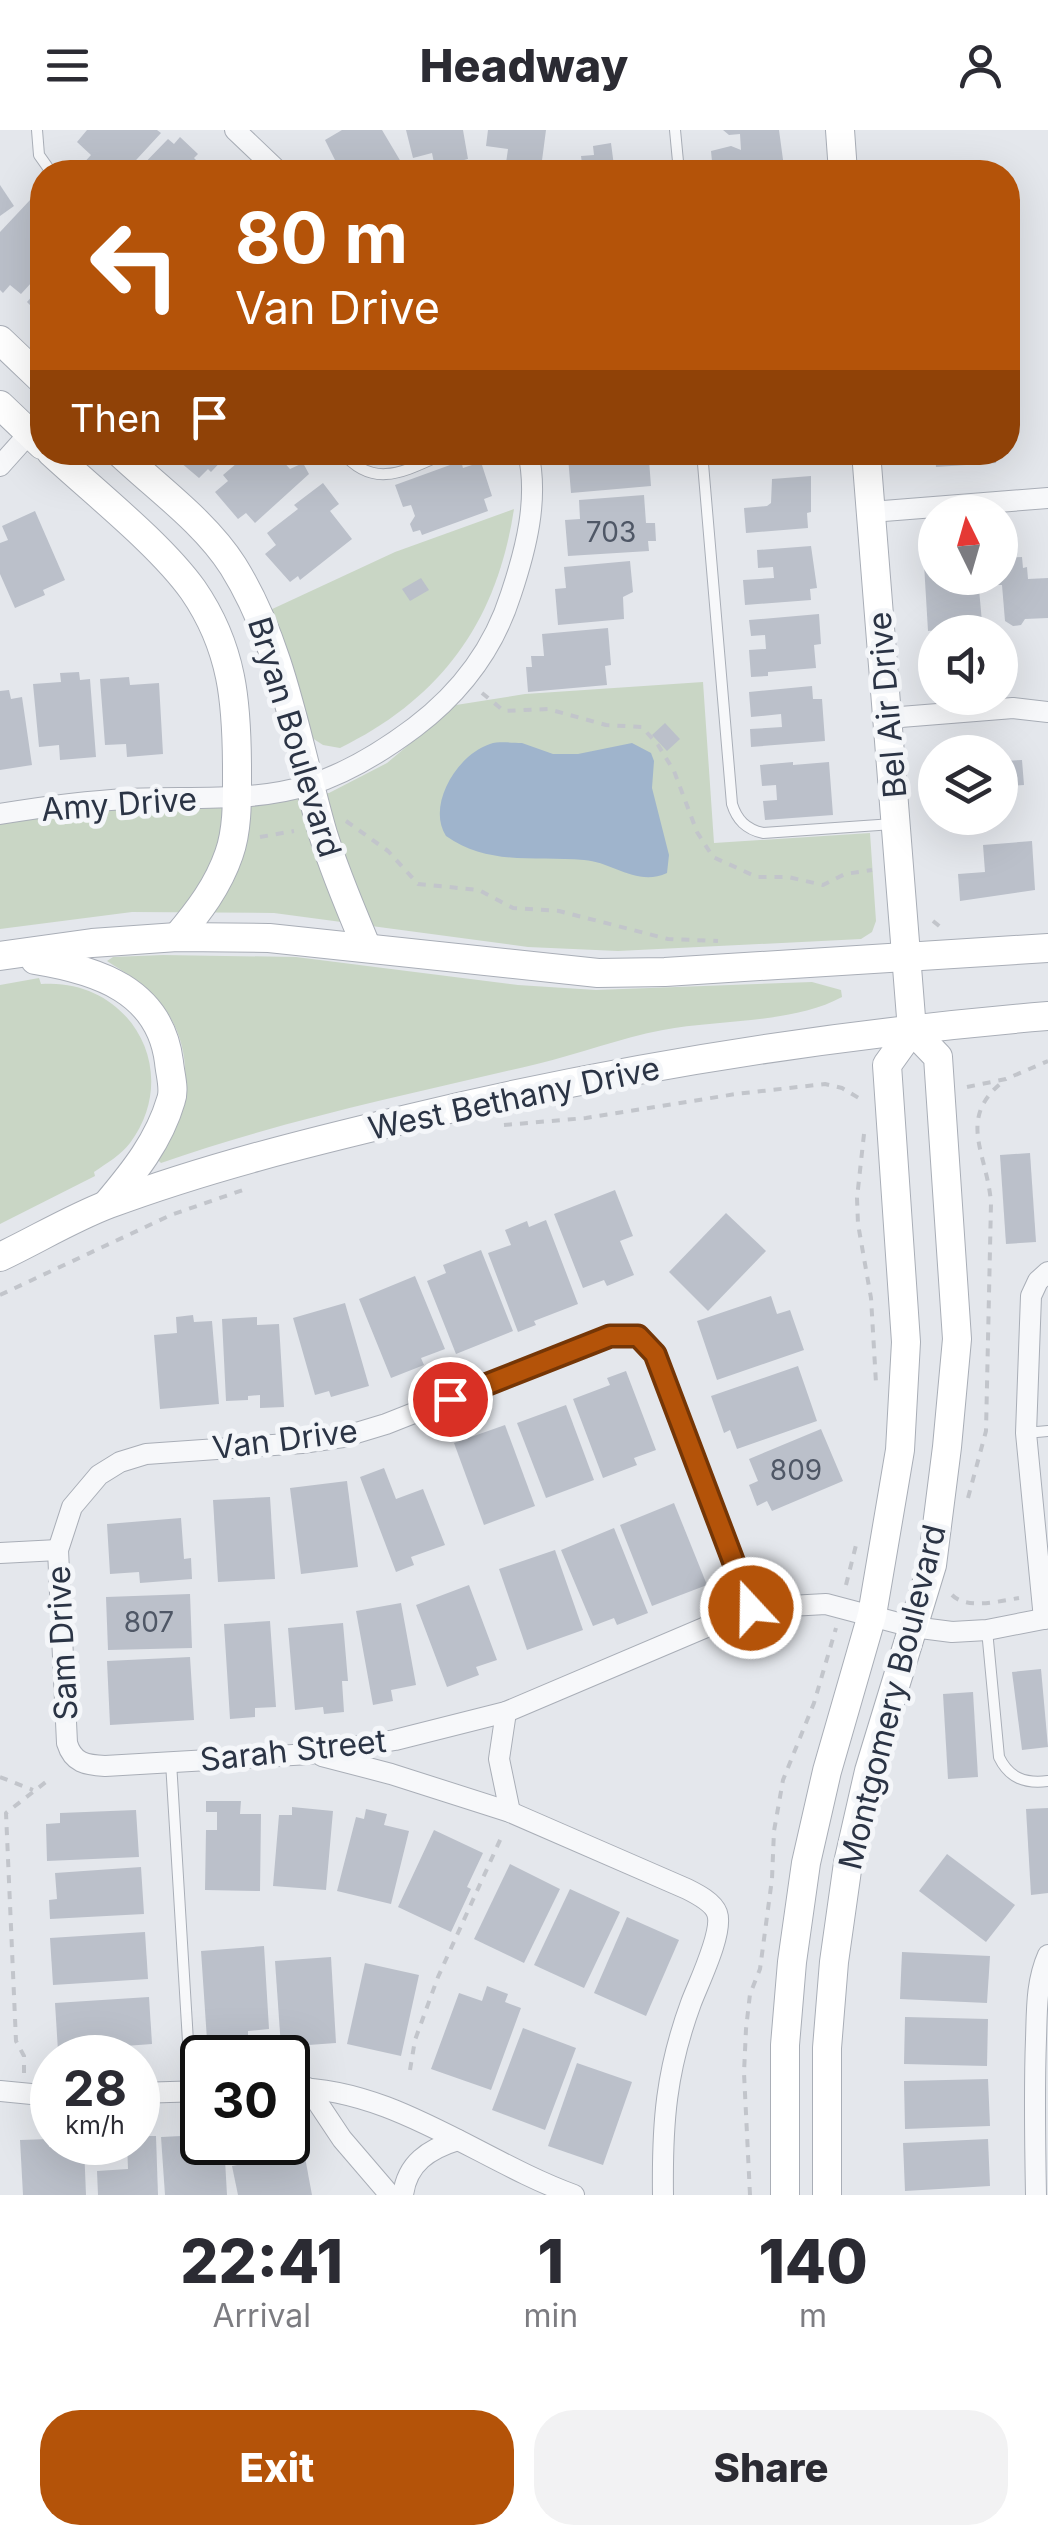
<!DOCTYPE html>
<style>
body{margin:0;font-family:Inter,sans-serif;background:#f2f2f3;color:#2b2b33;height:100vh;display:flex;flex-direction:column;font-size:38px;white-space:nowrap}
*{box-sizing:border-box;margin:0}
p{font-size:32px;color:#7c7c81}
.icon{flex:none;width:55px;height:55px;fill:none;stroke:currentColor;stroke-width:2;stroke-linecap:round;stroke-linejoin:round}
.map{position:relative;height:2065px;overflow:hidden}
.drawer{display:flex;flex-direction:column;background:#fff;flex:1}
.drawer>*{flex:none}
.top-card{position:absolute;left:30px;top:30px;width:990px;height:305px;border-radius:40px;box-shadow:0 10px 40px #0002;background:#b45309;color:#fff;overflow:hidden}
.needle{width:65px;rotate:355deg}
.tools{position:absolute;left:918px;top:365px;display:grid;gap:20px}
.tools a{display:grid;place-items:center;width:100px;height:100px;border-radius:50%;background:#fff;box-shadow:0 10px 40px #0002;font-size:50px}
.speed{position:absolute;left:30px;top:1905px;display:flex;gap:20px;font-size:50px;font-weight:700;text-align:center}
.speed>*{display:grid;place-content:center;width:130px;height:130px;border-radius:50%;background:#fff;box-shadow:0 10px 40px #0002;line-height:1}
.speed small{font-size:25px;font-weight:400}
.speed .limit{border:5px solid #111;border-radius:15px;background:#fff;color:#111}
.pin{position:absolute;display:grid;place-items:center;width:85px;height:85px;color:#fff;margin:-42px;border:5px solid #fff;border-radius:50%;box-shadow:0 2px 10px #0007}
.me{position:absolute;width:110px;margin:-55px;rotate:339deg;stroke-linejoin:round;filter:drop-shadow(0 0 8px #0008)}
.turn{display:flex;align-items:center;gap:35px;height:210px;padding:0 40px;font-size:45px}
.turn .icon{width:130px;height:130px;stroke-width:2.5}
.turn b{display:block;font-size:70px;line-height:85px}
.then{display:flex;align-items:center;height:95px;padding:0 40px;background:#0003;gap:20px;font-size:38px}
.eta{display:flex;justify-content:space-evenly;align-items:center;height:170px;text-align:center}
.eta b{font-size:60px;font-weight:800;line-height:70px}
.action{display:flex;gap:20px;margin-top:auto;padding:20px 40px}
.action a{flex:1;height:115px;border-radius:40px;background:#b45309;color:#fff;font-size:40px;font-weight:800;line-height:115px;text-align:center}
.action a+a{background:#f2f2f3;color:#2b2b33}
header{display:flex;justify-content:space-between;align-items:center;height:130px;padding:0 40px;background:#fff;font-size:45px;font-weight:800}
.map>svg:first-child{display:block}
.green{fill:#c9d6c5}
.water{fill:#9fb4cc}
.building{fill:#bbc0ca}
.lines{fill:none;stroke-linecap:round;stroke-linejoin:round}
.lane-casing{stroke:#a9aeb7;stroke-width:12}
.street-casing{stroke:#a9aeb7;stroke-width:22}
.secondary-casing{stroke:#a9aeb7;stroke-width:30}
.path{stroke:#c2c5cb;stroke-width:4;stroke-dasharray:8 8;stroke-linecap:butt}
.lane{stroke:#f7f8fa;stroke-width:10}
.street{stroke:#f7f8fa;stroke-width:20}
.secondary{stroke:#fff;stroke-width:28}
.route-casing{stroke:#753606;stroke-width:25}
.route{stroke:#b45309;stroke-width:18}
.labels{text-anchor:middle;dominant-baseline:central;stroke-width:10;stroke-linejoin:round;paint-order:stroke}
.number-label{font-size:28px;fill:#4f5766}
.street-label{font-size:32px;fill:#2b3445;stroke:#f4f6f9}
</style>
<header><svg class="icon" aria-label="menu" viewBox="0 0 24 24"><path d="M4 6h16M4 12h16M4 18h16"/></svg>Headway<svg class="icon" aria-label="person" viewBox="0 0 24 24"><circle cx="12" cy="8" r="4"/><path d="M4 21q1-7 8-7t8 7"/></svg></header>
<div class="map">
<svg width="1048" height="2065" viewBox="0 0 1048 2065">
<rect width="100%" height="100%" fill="#e4e7ec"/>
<!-- green -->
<g class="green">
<path d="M514,379C497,491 442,568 340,618L323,615L309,606L268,481L395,422Z"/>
<path d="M703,552L714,713L870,703L876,791L872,802L861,809L618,821L528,817L274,783L132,782L0,799V690L79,679L198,675L329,663L387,633L456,575L525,564Z"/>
<path d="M163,825L296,827L518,855L596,860L812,852L841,860L842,867C793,894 718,889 663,900C620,908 579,924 537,934C410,964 284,990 161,1033L158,1030C191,983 198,914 157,869C143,853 124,842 107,831L113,827Z"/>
<path d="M39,848L41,854C128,847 184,940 130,1013C121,1025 107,1033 94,1042L95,1046L0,1094V855Z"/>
</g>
<!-- water -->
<path class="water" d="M522,613L553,624H578L632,613L651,623L654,631L652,658L669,725L667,743C637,757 613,732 584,730C535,726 489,736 446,706C426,675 458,624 490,614C499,611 512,613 522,613Z"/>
<!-- building -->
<g class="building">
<path d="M87,0H157L161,3L125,42H87L80,37L91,25L77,12Z"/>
<path d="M342,0H382L401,32L383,42H341L325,10Z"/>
<path d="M406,0H463L468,29L435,38L432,23L413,28Z"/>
<path d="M488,0H546L541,38L506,33L508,19L486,16Z"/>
<path d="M723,0H779L784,37L713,42L711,21L731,16L741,20L740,4L729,5Z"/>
<path d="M180,7L198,24L194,28L206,40L203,42H136L168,9L174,14Z"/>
<path d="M611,13L614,36L621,35L622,42H583L581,26L594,25L593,16Z"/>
<path d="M0,55L14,76L0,86Z"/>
<path d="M31,69L42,80L40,99L42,102V141L21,164L10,155L3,163L0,160V102Z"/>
<path d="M42,155V201L30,189L37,182L27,172Z"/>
<path d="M175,322H230L211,342L208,339L199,348L180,332L183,330Z"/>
<path d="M250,322H287L280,328L290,339L303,333L309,344L255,393L246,383L238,389L215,362L228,351L223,345Z"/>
<path d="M581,322H652L653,330H649L651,356L571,363L568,327L581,326Z"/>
<path d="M735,322H772V326L735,329Z"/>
<path d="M935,322H995L996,333L936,337Z"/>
<path d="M461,331L463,338L481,332L492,366L484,369L488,381L422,405L420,400L413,402L410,394L415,386L411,375L403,377L395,355Z"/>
<path d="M811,346V382L807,383L808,398L746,403L744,378L767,376L771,373L772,349Z"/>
<path d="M323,353L339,374L330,381L352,409L300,450L298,446L290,452L265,424L276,415L267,403L298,379L294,375Z"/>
<path d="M644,365L646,393H655L656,411H648L649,421L568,426L565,390L580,389L579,370Z"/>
<path d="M35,381L65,450L43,460L45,465L15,478L0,444V413L8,410L2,396Z"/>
<path d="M811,416L817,458L810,459L811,470L745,475L743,450L774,448L773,437L758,438L757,420Z"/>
<path d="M1022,427L1023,438L1027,437L1028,449L1048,448V488L1025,489L1021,495L1013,496L1005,491L1002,455H997V448H1000V428Z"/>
<path d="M630,431L633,462L623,467L624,489L558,495L555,459L566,458L564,437Z"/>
<path d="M924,434H935V448H949L950,458L979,459L982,492H967V497L928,501Z"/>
<path d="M421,448L429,460L410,471L402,459Z"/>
<path d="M819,484L821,514L814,515L816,538L768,542V546L751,547L749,520L766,519L765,505L751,506L749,490Z"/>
<path d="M608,498L611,535L605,536L607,555L528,562L526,537H532L531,526H544L542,504Z"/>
<path d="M79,542L80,550L90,549L96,627L60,630L59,615L39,617L33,554L61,552L60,543Z"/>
<path d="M129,547L130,555L159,553L163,624L127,627L126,614L105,615L100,549Z"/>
<path d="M812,556L813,569H822L825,611L751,617L750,599L782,597L781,584L751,587L749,562Z"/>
<path d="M9,560L11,569L22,567L32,635L0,640V561Z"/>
<path d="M665,593L680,609L667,621L652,605Z"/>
<path d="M1022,630L1024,655L1007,656L1009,674L1000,675V640H1004L1003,631Z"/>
<path d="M793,632V635L829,632L833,685L765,690L763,671L777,670L776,655L762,656L760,635Z"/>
<path d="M1032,711L1035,760L960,771L958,744L985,742L983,715Z"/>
<path d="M1030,1023L1036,1112L1006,1114L1000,1025Z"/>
<path d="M615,1060L633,1106L620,1111L634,1145L607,1156L604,1150L583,1158L554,1084Z"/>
<path d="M726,1083L766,1121L708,1181L669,1142Z"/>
<path d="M546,1090L578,1174L534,1191L536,1195L518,1202L488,1123L511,1115L505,1100L527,1091L529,1097Z"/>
<path d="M481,1120L513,1201L456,1224L427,1151L446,1143L443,1135Z"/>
<path d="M415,1146L445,1219L421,1228L424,1235L391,1248L359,1169Z"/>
<path d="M771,1166L777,1184L790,1180L804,1220L717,1250L697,1191Z"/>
<path d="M345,1173L369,1256L331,1267L329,1261L315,1265L293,1188Z"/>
<path d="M193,1185L194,1192L212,1191L219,1274L160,1279L154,1205L177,1203L176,1187Z"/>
<path d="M257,1187V1195L279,1194L284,1277L260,1278V1265L248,1266V1270L226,1271L222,1189Z"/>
<path d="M798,1236L817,1291L737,1319L730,1300L724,1303L711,1266Z"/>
<path d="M626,1241L656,1320L634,1328L637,1335L603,1348L573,1269L610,1255L607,1248Z"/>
<path d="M566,1275L594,1350L546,1368L517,1293Z"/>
<path d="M505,1295L535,1376L484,1395L454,1313Z"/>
<path d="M821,1299L843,1351L772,1381L767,1371L757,1376L749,1355L758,1351L749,1329Z"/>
<path d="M384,1338L396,1369L423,1359L445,1415L411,1427L414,1435L396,1442L360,1347Z"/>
<path d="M347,1351L358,1437L301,1444L290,1358Z"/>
<path d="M270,1367L275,1449L218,1452L213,1370Z"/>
<path d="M674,1373L707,1455L652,1476L620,1395Z"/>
<path d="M181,1388L184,1429L191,1428L192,1449L140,1453L139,1442L110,1444L107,1394Z"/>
<path d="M614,1398L648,1483L617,1495L614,1488L593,1496L561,1420Z"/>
<path d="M555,1420L583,1500L527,1520L499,1439Z"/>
<path d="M469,1455L497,1530L476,1537L479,1545L447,1557L416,1475Z"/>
<path d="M190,1464L192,1518L108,1520L106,1467Z"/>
<path d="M401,1473L416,1555L391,1560L393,1571L373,1575L356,1481Z"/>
<path d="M270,1491L276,1577L255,1578V1587L230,1589L224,1494Z"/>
<path d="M343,1493L348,1551H342L344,1582L324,1584L323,1577L295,1580L288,1498Z"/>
<path d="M190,1527L194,1590L110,1595L107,1531Z"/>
<path d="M1041,1539L1048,1617L1022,1620L1012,1542Z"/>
<path d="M973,1562L978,1647L948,1649L943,1564Z"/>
<path d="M206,1671H241L240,1684H261L260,1761L205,1760L206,1700H217V1682H206Z"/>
<path d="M292,1677L333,1681L326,1760L273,1756L279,1685H292Z"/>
<path d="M1048,1678V1763L1031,1765L1026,1679Z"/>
<path d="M366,1679L387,1684L384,1695L409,1701L391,1774L337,1761L356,1687L364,1689Z"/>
<path d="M136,1680L139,1727L47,1731L46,1694L60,1693V1683Z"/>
<path d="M434,1700L483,1723L467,1757L471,1759L451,1802L398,1777Z"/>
<path d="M947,1724L1015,1775L986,1812L919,1761Z"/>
<path d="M510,1734L560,1759L524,1833L474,1809Z"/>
<path d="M141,1737L144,1784L50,1789L49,1770L57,1769L55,1743Z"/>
<path d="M570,1759L620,1782L584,1858L534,1835Z"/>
<path d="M627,1787L679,1810L646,1886L594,1863Z"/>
<path d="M145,1802L148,1849L53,1855L50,1808Z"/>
<path d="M264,1816L269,1899L248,1901V1907L207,1910L201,1821Z"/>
<path d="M902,1822L990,1826L987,1873L900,1869Z"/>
<path d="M331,1827L336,1913L281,1917L275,1831Z"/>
<path d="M365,1833L419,1845L401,1926L347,1914Z"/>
<path d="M487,1856L508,1864L505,1872L521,1878L491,1960L431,1939L459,1863L482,1871Z"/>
<path d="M149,1867L152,1914L58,1921L55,1873Z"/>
<path d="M905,1887L988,1889L987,1936L904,1934Z"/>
<path d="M523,1898L576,1918L545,2000L492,1980Z"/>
<path d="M577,1933L632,1952L603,2035L548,2016Z"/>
<path d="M988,1949L990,1996L905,1999L904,1951Z"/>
<path d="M202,2005V2012H224L227,2065H165L161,2007Z"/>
<path d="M138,2006H156L158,2065H98L97,2041L128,2039L127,2012H138Z"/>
<path d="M49,2009V2017L84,2016L86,2065H23L20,2010Z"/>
<path d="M988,2009L990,2056L905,2061L903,2013Z"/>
<path d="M304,2022L312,2065H238L232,2036Z"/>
</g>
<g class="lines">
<!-- lane casing -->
<g class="lane-casing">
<g id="lane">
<path d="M37,0L39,25L51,42"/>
<path d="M675,0L679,42"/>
<path d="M342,322C375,362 408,339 448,322"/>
<path d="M702,322L732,674C737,690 746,699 763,703L893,694"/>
<path d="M1026,1303L1048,1301"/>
<path d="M987,1500L999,1627C1009,1648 1025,1654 1048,1651"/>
<path d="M171,1632L191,1961"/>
</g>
</g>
<!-- street casing -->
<g class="street-casing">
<g id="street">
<path d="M235,0L279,42"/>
<path d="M0,336L42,289"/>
<path d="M871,382L1048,368"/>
<path d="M888,588L1013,578L1048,582"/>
<path d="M0,684C42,677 86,671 128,669C189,666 251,673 309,655C348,643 383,621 415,597C461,562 494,518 511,464C526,419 539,369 528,322"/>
<path d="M0,1423L58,1420"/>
<path d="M751,1478L655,1224L638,1206H609L386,1294L343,1307L302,1313L146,1324L120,1332L99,1345L72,1377L58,1420L67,1613C73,1633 86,1635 105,1636L310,1624L395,1610L506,1582L751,1478L826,1474L913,1497L952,1502L987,1500L1048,1488"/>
<path d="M1044,1489L1026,1303L1031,1166L1038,1151L1048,1142"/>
<path d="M506,1582L499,1629L510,1682"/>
<path d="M322,1626L391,1644L510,1682L687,1759C697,1764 713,1772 717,1783C724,1802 698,1854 691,1873C666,1941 662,1993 663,2065"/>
<path d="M288,1958C391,1956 480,2031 574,2065"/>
<path d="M308,1958L342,2009L390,2065"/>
<path d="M0,1961L52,1966"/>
<path d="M138,1963L202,1961"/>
<path d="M403,2065C407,2033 429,2019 458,2010"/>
<path d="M1036,2065C1035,2013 1034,1961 1036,1909C1037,1880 1036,1852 1048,1825"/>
</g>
</g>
<!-- secondary casing -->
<g class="secondary-casing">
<g id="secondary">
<path d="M840,0L843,42"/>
<path d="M0,210L42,250"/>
<path d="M0,275L42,315"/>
<path d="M51,322C94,362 160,414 193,460C233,518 237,573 237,641C237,667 238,699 229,724C218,756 199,781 177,807"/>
<path d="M119,322C157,358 205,392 233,436C283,516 297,614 323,704C335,743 351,780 367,818"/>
<path d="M0,826L92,813L177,807L269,808L598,843L665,842L1048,818"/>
<path d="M35,830C97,840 160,860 169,932C170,944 175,959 171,970C159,1011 134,1042 107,1074"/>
<path d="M0,1127C36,1110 72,1088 109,1074C206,1038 306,1013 407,989C618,938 832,904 1048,886"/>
<path d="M785,2065V1915L792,1832L806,1733L827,1641L872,1485L900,1320L906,1212L887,935L912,900L866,322"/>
<path d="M827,2065V1918L834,1832L848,1733L869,1641L932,1435L947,1317L957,1209L938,927L912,900"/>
</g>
</g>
<!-- path -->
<g class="path">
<path d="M482,563L504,581L548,579L606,595L642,597L658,615L674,641L697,702L713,727L757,747H788L823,755L845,744L872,740"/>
<path d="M346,691L388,721L418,754L479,760L513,778L559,781L668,809L718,811"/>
<path d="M260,707L294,701"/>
<path d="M933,791L944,800"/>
<path d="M967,957L1006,949L1048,931"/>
<path d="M504,995L586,988L736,964L825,954L842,958L862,970"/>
<path d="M864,1004L857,1068L858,1094L871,1168L876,1253"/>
<path d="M0,1165L171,1085L243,1060"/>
<path d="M968,1368L986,1301L991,1073C987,1021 955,988 1006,949"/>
<path d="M846,1455L856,1415"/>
<path d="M952,1465C967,1480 999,1471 1019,1468"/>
<path d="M0,1647L33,1660"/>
<path d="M410,1940L415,1910L438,1847L501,1708"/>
<path d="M24,1943V1926L16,1911L6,1683L51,1648"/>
<path d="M750,2065L744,1943L746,1899L750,1864L760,1839L772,1749L774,1701L783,1650L814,1573L836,1498"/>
</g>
<!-- lane -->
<use href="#lane" class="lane"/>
<!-- street -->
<use href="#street" class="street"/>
<!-- secondary -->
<use href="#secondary" class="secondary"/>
</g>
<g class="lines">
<!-- route casing -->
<g class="route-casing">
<path id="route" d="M450,1269L610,1206H638L655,1224L751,1478"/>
</g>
<!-- route -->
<use href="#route" class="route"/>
</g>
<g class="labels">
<!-- number labels -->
<g class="number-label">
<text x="611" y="402">703</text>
<text x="796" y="1340">809</text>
<text x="149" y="1492">807</text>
</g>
<!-- street labels -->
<g class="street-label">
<text transform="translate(887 575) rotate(-95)">Bel Air Drive</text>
<text transform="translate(295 607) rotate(73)">Bryan Boulevard</text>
<text transform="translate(119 674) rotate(-4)">Amy Drive</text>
<text transform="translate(514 968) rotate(-12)">West Bethany Drive</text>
<text transform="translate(285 1309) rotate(-7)">Van Drive</text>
<text transform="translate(62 1513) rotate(-93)">Sam Drive</text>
<text transform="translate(892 1567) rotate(-76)">Montgomery Boulevard</text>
<text transform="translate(293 1620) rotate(-6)">Sarah Street</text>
</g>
</g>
</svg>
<div class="tools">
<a><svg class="needle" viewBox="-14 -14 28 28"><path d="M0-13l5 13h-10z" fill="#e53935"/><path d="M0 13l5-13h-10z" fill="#7c7c81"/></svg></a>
<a><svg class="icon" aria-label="sound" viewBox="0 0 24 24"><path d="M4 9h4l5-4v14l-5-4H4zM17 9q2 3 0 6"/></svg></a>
<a><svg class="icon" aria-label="layers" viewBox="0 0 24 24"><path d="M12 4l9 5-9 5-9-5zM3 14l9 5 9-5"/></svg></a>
</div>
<div class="speed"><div>28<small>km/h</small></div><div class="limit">30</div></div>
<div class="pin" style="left:450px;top:1269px;background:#d93025"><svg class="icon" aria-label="arrive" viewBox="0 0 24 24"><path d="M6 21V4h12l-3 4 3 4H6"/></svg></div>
<svg class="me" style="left:751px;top:1478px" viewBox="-20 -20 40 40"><circle r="17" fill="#b45309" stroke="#fff" stroke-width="3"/><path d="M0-11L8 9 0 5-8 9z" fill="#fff"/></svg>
<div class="top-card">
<div class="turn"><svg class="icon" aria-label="left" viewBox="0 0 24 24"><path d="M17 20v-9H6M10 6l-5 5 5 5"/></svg><div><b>80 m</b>Van Drive</div></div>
<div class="then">Then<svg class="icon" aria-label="arrive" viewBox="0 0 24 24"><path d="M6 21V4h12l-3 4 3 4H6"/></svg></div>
</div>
</div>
<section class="drawer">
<div class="eta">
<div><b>22:41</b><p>Arrival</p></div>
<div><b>1</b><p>min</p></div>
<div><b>140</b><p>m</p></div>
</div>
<div class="action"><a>Exit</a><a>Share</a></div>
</section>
